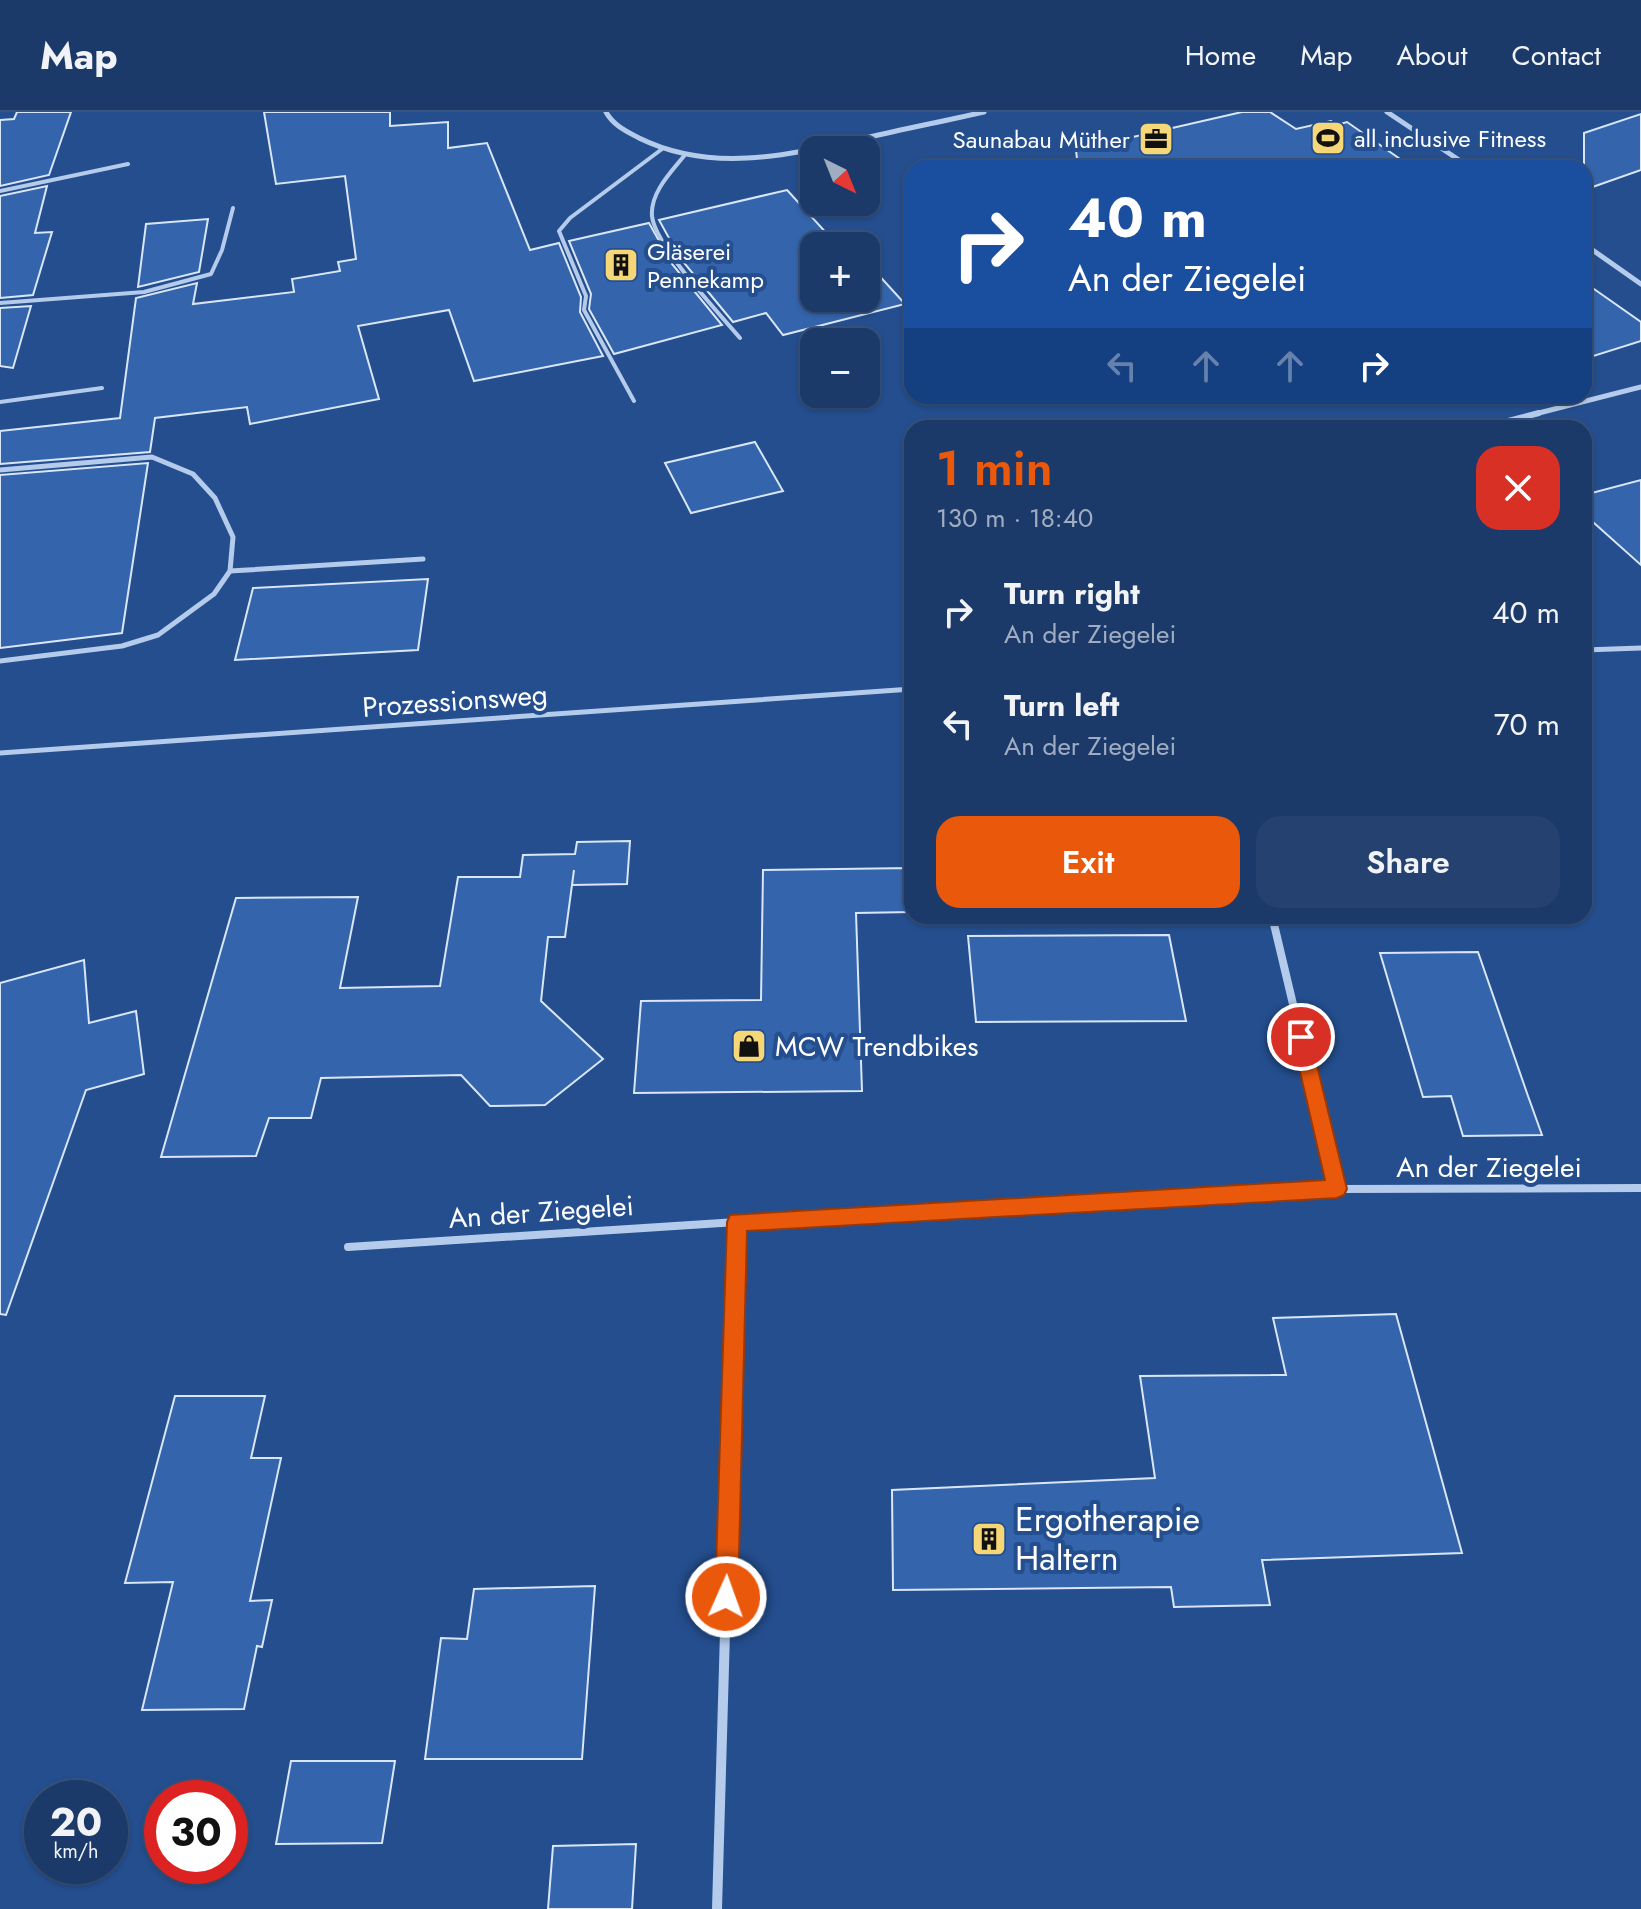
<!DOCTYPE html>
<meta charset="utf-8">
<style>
body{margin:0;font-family:Jost,sans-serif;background:#244170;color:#f1f3f6;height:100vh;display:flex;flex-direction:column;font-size:30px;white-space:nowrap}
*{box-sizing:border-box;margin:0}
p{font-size:26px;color:#a0adc1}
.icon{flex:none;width:44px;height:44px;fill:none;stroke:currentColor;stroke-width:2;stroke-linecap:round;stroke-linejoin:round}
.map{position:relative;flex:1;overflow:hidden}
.sheet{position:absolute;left:904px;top:308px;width:688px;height:504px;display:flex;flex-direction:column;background:#1b3a6a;border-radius:24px;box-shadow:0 2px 6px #0004,0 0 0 2px #39547e}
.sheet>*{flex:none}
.guide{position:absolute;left:904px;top:48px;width:688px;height:244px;border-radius:24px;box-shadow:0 2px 6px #0004,0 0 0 2px #39547e;background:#1a4fa0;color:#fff;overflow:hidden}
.needle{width:52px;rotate:137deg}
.fabs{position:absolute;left:800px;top:24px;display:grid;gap:16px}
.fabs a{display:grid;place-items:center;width:80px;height:80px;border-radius:16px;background:#1b3a6a;box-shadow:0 2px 6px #0004,0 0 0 2px #39547e;font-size:40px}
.speed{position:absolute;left:24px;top:1668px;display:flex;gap:16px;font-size:40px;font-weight:700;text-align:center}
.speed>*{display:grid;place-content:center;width:104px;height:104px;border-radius:50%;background:#1b3a6a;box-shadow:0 2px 6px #0004,0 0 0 2px #39547e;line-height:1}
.speed small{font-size:20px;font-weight:400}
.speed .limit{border:12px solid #d22;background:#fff;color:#111}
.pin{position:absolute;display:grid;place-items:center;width:68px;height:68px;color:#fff;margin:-34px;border:4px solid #fff;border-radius:50%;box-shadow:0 2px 8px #0007}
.me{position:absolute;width:88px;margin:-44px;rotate:2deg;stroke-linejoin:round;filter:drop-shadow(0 0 6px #0008)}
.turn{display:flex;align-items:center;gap:28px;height:168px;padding:0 32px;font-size:36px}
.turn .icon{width:104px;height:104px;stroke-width:2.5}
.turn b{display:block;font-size:56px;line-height:68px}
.lanes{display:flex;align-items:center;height:76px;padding:0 32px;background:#0003;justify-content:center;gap:40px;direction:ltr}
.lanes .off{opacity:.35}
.round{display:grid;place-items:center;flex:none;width:84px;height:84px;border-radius:24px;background:#244170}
.headline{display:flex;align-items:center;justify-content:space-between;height:136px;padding:0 32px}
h1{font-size:48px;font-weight:600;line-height:60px;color:#ea580c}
.cta{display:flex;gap:16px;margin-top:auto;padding:16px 32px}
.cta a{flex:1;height:92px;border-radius:24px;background:#ea580c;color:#fff;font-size:32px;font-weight:600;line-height:92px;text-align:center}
.cta a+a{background:#244170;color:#f1f3f6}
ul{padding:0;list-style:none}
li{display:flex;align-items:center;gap:24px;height:112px;padding:0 32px}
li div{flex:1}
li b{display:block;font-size:30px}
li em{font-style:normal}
header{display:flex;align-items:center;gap:48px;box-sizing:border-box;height:112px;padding:0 40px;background:#1b3a6a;border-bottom:2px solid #39547e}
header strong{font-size:38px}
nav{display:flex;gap:44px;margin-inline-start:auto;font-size:28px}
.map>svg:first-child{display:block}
.building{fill:#3464ab;stroke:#d9e6f8;stroke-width:2}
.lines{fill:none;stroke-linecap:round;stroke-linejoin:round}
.service-far1{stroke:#b4cbeb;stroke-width:4}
.service{stroke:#b4cbeb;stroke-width:5}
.minor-far3{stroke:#b4cbeb;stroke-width:5}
.minor-far2{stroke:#b4cbeb;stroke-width:6}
.minor-far1{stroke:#b4cbeb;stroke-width:8}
.minor{stroke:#b4cbeb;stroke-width:10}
.route{fill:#ea580c;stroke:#983908;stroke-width:2}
.labels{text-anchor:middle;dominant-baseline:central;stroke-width:8;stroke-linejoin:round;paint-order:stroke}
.far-poi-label{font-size:24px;fill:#fff;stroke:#244e8e;text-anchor:start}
.street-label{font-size:28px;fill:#fff;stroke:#244e8e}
.poi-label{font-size:28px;fill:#fff;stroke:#244e8e;text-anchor:start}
.near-poi-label{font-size:34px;fill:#fff;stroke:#244e8e;text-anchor:start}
</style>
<header>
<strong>Map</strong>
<nav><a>Home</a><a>Map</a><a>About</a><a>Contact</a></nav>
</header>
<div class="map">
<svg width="1641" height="1797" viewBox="0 0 1641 1797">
<rect width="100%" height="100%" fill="#244e8e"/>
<!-- building -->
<g class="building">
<path d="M17,0H71L49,63L0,74V8L14,7Z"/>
<path d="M264,0H390V14L448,10V36L487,31L530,138L559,131L581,185L580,200L603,244L474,269L449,198L358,214L379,287L250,312L247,295L155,306L150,340L0,352V319L120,306L136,186L197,171L193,192L294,180L292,167L340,159L338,150L356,147L345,64L276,72Z"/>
<path d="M1242,0H1270L1296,17L1331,9L1337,13L1347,10L1413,56H1078L1076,38Z"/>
<path d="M1641,2V58L1584,78V21Z"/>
<path d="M47,74L35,121L52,120L33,183L0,186V84Z"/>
<path d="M787,78L829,124L841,121L852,134H814V186H866V149L905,192L783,223L766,201L733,210L680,146L659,108Z"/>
<path d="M208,107L199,160L138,175L146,112Z"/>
<path d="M649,111L672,152L722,213L614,242L589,197L591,182L569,129Z"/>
<path d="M1584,170L1641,210V229L1584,247Z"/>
<path d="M31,194L13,256L0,254V196Z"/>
<path d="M755,330L783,379L691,401L665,351Z"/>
<path d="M148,351L122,521L0,536V363Z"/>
<path d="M1641,368V453L1584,402V383Z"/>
<path d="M428,467L418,538L235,548L253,476Z"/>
<path d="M630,729L627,772L572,773L574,758L565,825H548L541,889L603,947L545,993L490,994L461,963L321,966L311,1006H269L256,1044L161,1045L236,786L358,785L340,876L440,874L458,765H520L523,743L575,742L577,730Z"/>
<path d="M912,756V800L856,801L862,979L634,981L641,889L761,888L763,758Z"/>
<path d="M1169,823L1186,909L976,910L968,824Z"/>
<path d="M1478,840L1528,984L1542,1023L1463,1024L1451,984L1423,985L1380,841Z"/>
<path d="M84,848L89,911L136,899L144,962L86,978L6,1203L0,1202V871Z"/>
<path d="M1396,1202L1462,1441L1262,1448L1270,1493L1174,1495L1171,1475L893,1478L892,1378L1155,1366L1140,1264L1286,1263L1273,1206Z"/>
<path d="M175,1284H265L251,1346H281L250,1489L272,1488L262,1535L257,1534L244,1597L142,1598L173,1470L125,1471Z"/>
<path d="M595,1474L582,1647H425L441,1526L467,1527L474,1477Z"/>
<path d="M291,1649H395L382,1731L276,1732Z"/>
<path d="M636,1732L632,1797H548L553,1734Z"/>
</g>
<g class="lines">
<!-- service-far1 -->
<g class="service-far1">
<path d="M684,44C671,60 650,81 652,104C655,134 719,201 740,226"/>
<path d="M0,79L128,52"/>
<path d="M0,191L144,180L211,162L222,138L233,96"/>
<path d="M634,289L584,198L586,184L559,119L570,106L662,37"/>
<path d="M0,290L102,276"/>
</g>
<!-- service -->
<g class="service">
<path d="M0,358L152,345L193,362L215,386L233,425L230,459L214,482L158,523L122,534L0,549"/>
<path d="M230,459L423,447"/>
<path d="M1584,538L1641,536"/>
<path d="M0,641L912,577"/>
</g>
<!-- minor-far3 -->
<g class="minor-far3">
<path d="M606,0C613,13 626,19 639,26C712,62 789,43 865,26C904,17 944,9 984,0"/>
<path d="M1387,0L1471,56"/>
<path d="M1584,132L1641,172"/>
<path d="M1531,303L1641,275"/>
</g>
<!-- minor-far2 -->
<path class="minor-far2" d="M1481,316L1539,301"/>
<!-- minor-far1 -->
<g class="minor-far1">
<path d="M1272,804L1337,1077"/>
<path d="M348,1135L737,1110"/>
<path d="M735,1176L737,1110L1337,1077L1641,1076"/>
</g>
<!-- minor -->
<path class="minor" d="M717,1797L735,1174"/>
</g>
<!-- route -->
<path class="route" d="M1301,917L1307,920L1310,925L1347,1077L1344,1083L1337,1086L747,1119L738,1485L735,1493L726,1496L718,1493L715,1485L727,1110L730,1103L1325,1068L1292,925L1294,920Z"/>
<!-- icons -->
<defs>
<g id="stadium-square" transform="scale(1.8)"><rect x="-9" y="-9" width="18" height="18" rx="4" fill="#f6d777" stroke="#244e8e"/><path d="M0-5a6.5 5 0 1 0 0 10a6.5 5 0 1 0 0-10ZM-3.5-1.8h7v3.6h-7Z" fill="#111"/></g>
<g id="office-square" transform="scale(1.8)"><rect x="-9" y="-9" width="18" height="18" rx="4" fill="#f6d777" stroke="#244e8e"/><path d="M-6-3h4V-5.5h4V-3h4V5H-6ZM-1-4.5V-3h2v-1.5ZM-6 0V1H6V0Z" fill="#111"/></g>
<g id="building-square" transform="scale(1.8)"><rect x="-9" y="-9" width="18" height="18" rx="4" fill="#f6d777" stroke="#244e8e"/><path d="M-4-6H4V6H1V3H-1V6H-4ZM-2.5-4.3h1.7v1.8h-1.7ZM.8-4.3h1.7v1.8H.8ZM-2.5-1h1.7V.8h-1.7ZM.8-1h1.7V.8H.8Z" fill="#111"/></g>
<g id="shop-square" transform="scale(1.8)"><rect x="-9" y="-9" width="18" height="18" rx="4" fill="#f6d777" stroke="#244e8e"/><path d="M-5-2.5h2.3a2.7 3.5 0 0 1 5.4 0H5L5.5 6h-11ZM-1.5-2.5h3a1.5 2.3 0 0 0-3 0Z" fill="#111"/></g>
</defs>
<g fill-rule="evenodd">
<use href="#stadium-square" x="1328" y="26"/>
<use href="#office-square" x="1156" y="27"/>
<use href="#building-square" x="621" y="153"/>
<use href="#shop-square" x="749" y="934"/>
<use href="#building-square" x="989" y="1427"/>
</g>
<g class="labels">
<!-- far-poi labels -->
<g class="far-poi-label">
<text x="1354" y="26">all inclusive Fitness</text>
<text x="1130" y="27" text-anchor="end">Saunabau Müther</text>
<text x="647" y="139">Gläserei<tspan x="647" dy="28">Pennekamp</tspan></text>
</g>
<!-- street labels -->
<g class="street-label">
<text transform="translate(455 589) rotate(-4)">Prozessionsweg</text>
<text x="1489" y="1055">An der Ziegelei</text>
<text transform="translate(541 1100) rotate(-4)">An der Ziegelei</text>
</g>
<!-- poi labels -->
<g class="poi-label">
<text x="775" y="934">MCW Trendbikes</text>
</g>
<!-- near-poi labels -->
<g class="near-poi-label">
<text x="1015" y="1407">Ergotherapie<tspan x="1015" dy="39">Haltern</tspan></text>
</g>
</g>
</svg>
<div class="fabs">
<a><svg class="needle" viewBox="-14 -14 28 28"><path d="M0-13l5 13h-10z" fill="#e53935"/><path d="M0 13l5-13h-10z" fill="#a0adc1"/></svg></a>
<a>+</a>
<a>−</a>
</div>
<div class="speed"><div>20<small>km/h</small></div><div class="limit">30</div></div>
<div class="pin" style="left:1301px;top:925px;background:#d93025"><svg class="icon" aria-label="arrive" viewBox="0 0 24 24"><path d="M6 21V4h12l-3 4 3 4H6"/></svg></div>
<svg class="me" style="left:726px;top:1485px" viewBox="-20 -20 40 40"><circle r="17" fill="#ea580c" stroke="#fff" stroke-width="3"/><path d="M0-11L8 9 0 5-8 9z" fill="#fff"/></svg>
<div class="guide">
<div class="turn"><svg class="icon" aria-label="right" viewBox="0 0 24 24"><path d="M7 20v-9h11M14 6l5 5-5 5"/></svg><div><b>40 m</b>An der Ziegelei</div></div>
<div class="lanes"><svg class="icon off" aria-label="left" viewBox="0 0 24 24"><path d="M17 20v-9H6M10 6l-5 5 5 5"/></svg><svg class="icon off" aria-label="ahead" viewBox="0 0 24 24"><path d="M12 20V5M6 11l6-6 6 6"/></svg><svg class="icon off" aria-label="ahead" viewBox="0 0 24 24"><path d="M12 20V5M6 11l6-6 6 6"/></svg><svg class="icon" aria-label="right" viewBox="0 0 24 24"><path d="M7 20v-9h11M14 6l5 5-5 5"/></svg></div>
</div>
<section class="sheet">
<div class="headline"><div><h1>1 min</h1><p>130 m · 18:40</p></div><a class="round" style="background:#d93025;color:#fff"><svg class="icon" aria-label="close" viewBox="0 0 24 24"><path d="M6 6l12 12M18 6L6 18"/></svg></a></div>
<ul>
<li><svg class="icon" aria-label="right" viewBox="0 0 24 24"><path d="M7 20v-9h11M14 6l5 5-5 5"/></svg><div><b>Turn right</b><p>An der Ziegelei</p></div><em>40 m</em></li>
<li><svg class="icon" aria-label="left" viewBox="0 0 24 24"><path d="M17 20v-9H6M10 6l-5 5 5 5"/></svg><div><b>Turn left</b><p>An der Ziegelei</p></div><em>70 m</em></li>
</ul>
<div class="cta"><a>Exit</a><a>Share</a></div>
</section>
</div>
